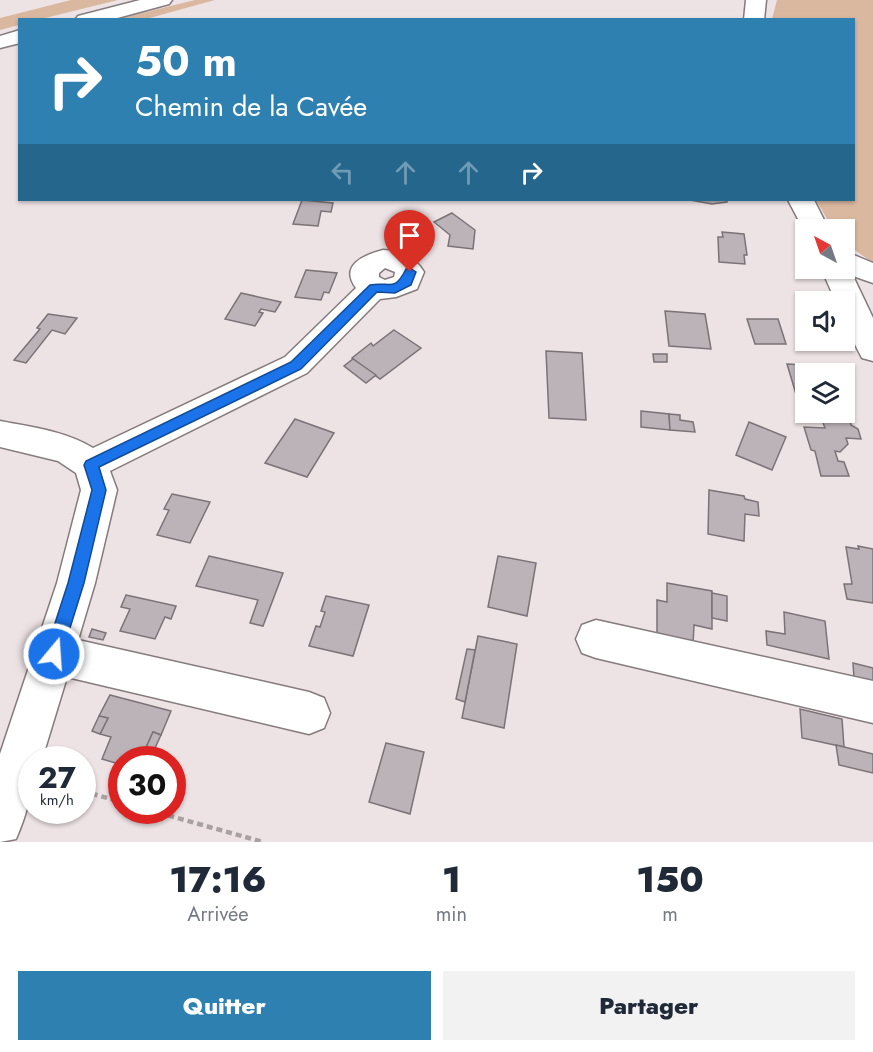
<!DOCTYPE html>
<html lang="fr">
<meta charset="utf-8">
<style>
body{margin:0;font-family:Jost,sans-serif;background:#f2f2f3;color:#1f2937;height:100vh;display:flex;flex-direction:column;font-size:22px;white-space:nowrap}
*{box-sizing:border-box;margin:0}
p{font-size:20px;color:#747a83}
.icon{flex:none;width:33px;height:33px;fill:none;stroke:currentColor;stroke-width:2;stroke-linecap:round;stroke-linejoin:round}
.map{position:relative;height:842px;overflow:hidden}
.drawer{display:flex;flex-direction:column;background:#fff;flex:1}
.drawer>*{flex:none}
.top-card{position:absolute;left:18px;top:18px;width:837px;height:183px;border-radius:0px;box-shadow:0 2px 4px #0004;background:#2d80b0;color:#fff;overflow:hidden}
.needle{width:39px;rotate:320deg}
.fabs{position:absolute;left:795px;top:219px;display:grid;gap:12px}
.fabs a{display:grid;place-items:center;width:60px;height:60px;border-radius:0px;background:#fff;box-shadow:0 2px 4px #0004;font-size:30px}
.speed{position:absolute;left:18px;top:746px;display:flex;gap:12px;font-size:30px;font-weight:700;text-align:center}
.speed>*{display:grid;place-content:center;width:78px;height:78px;border-radius:50%;background:#fff;box-shadow:0 2px 4px #0004;line-height:1}
.speed small{font-size:15px;font-weight:400}
.speed .limit{border:9px solid #d22;background:#fff;color:#111}
.pin{position:absolute;display:grid;place-items:center;width:51px;height:51px;color:#fff;margin:-62px -26px;border-radius:50% 50% 50% 0;rotate:-45deg;box-shadow:0 0 6px #0007}
.pin .icon{rotate:45deg}
.me{position:absolute;width:66px;margin:-33px;rotate:18deg;stroke-linejoin:round;filter:drop-shadow(0 0 4px #0008)}
.turn{display:flex;align-items:center;gap:21px;height:126px;padding:0 18px;font-size:27px}
.turn .icon{width:78px;height:78px;stroke-width:2.5}
.turn b{display:block;font-size:42px;line-height:51px}
.lanes{display:flex;align-items:center;height:57px;padding:0 18px;background:#0003;justify-content:center;gap:30px;direction:ltr}
.lanes .off{opacity:.35}
.eta{display:flex;justify-content:space-evenly;align-items:center;height:102px;text-align:center}
.eta b{font-size:36px;font-weight:800;line-height:42px}
.cta{display:flex;gap:12px;margin-top:auto;padding:12px 18px}
.cta a{flex:1;height:69px;border-radius:0px;background:#2d80b0;color:#fff;font-size:24px;font-weight:800;line-height:69px;text-align:center}
.cta a+a{background:#f2f2f3;color:#1f2937}
.map>svg:first-child{display:block}
.green{fill:#dab89f}
.building{fill:#bcb3b8;stroke:#7b7378;stroke-width:1.5}
.lines{fill:none;stroke-linecap:round;stroke-linejoin:round}
.minor-casing{stroke:#857b7d;stroke-width:3}
.major-casing{stroke:#857b7d;stroke-width:3}
.path{stroke:#a8a0a2;stroke-width:4.5;stroke-dasharray:6 4;stroke-linecap:butt}
.minor{fill:#fff;fill-rule:evenodd}
.major{fill:#fff;fill-rule:evenodd}
.route{fill:#1a73e8;stroke:#114b97;stroke-width:1.5}
</style>
<div class="map">
<svg width="873" height="842" viewBox="0 0 873 842">
<rect width="100%" height="100%" fill="#ede2e4"/>
<!-- green -->
<g class="green">
<path d="M71,0H118L41,19L20,20L19,25L0,30V18Z"/>
<path d="M195,0H215L146,19H118Z"/>
<path d="M777,0H873V263L845,243L844,230L833,229L816,200H854V20L772,19Z"/>
</g>
<!-- building -->
<g class="building">
<path d="M302,200L333,203L331,212L321,211L318,226L293,224Z"/>
<path d="M690,200H727V202L712,204Z"/>
<path d="M452,213L475,230L473,249L448,246L450,235L434,222Z"/>
<path d="M722,232L744,234L747,255H744L745,264L719,262L718,237H723Z"/>
<path d="M306,270L337,273L329,293L324,292L321,300L295,297Z"/>
<path d="M241,293L281,302L275,312L261,309L259,312L263,313L255,326L225,319Z"/>
<path d="M665,311L705,314L711,349L669,346Z"/>
<path d="M48,314L77,318L65,334L52,330L26,363L14,360L40,329L37,328Z"/>
<path d="M747,319H778L786,344H755Z"/>
<path d="M394,330L421,348L380,379L352,358L371,343L373,346Z"/>
<path d="M546,351L582,353L586,420L549,418Z"/>
<path d="M653,354H667V362H654Z"/>
<path d="M353,359L376,375L366,383L344,366Z"/>
<path d="M787,364L821,366L823,374H806V395L796,394Z"/>
<path d="M641,411L669,414L670,430L641,427Z"/>
<path d="M810,412H841L844,420H850L851,425L858,429L861,439L846,438L848,444L840,452L835,451L838,461L844,462L849,476H821L815,451L811,450L804,427L825,428L822,420L812,417Z"/>
<path d="M669,414L680,415V420L693,422L695,432L670,430Z"/>
<path d="M295,419L334,433L307,477L265,463Z"/>
<path d="M749,422L786,437L772,470L736,455Z"/>
<path d="M709,490L744,496L745,499L758,502L759,516L745,514L744,541L708,534Z"/>
<path d="M172,494L210,502L190,543L157,535L169,510L164,509Z"/>
<path d="M858,546L873,549V603L847,599L844,584H852L846,547L859,549Z"/>
<path d="M209,556L283,573L263,626L250,623L258,600L196,586Z"/>
<path d="M498,556L536,563L527,616L488,607Z"/>
<path d="M667,583L712,591V629L694,625L693,644L657,637V600L667,602Z"/>
<path d="M712,593L727,596V621L712,618Z"/>
<path d="M126,595L176,606L171,619L165,617L155,639L120,631L130,609L121,607Z"/>
<path d="M326,596L369,605L353,656L309,646L316,626L320,627L325,612L321,611Z"/>
<path d="M784,612L825,621L829,659L767,645L766,631L785,634Z"/>
<path d="M92,629L106,633L103,640L89,637Z"/>
<path d="M478,636L517,644L504,728L462,718Z"/>
<path d="M467,649L475,650L465,702L456,699Z"/>
<path d="M853,663L873,668V698L855,693Z"/>
<path d="M110,695L171,711L161,735L153,732L141,759H122V765L102,759L111,737L100,734L108,718L99,716Z"/>
<path d="M800,709L842,719L844,747L802,738Z"/>
<path d="M99,716L108,718L100,734L92,731Z"/>
<path d="M153,732L161,735L150,759H141Z"/>
<path d="M386,743L424,752L410,814L369,802Z"/>
<path d="M836,745L873,754V773L839,765Z"/>
</g>
<g class="lines">
<!-- minor casing -->
<g class="minor-casing">
<g id="minor">
<path d="M746,0H766L764,20H744Z"/>
<path d="M788,200H814L829,230H806V234Z"/>
<path d="M383,250C402,251 414,256 424,272L417,289L396,297L380,299L307,373L110,471L117,490L95,583L78,640L309,692L324,698L330,713L324,728L309,734L67,677L42,759H32C32,792 29,809 16,839L0,842V754L57,583L81,490L76,473L58,461L0,447V421C31,427 66,431 93,448L285,357L356,288C339,265 364,255 383,250ZM385,268L395,272L394,277L385,280L379,277V273Z"/>
<path d="M844,251L873,263V283L853,276L873,318V361L862,358C852,339 844,323 844,302H836L821,268H844Z"/>
<path d="M596,620L873,681V723L596,658L582,653L576,639L582,625Z"/>
</g>
</g>
<!-- major casing -->
<g class="major-casing">
<g id="major">
<path d="M140,0H172L169,4L110,20H75L78,16Z"/>
<path d="M20,30V43L0,48V36Z"/>
</g>
</g>
<!-- path -->
<g class="path">
<path d="M82,791L122,802"/>
<path d="M149,810L263,842"/>
</g>
<!-- minor -->
<use href="#minor" class="minor"/>
<!-- major -->
<use href="#major" class="major"/>
</g>
<!-- route -->
<path class="route" d="M410,268L416,272L411,285L395,293L377,292L301,369L99,467L106,490L84,583L60,660L54,662L48,660L45,654L68,583L92,490L84,465L86,461L291,362L370,285C390,281 394,293 406,269Z"/>
</svg>
<div class="fabs">
<a><svg class="needle" viewBox="-14 -14 28 28"><path d="M0-13l5 13h-10z" fill="#e53935"/><path d="M0 13l5-13h-10z" fill="#747a83"/></svg></a>
<a><svg class="icon" aria-label="sound" viewBox="0 0 24 24"><path d="M4 9h4l5-4v14l-5-4H4zM17 9q2 3 0 6"/></svg></a>
<a><svg class="icon" aria-label="layers" viewBox="0 0 24 24"><path d="M12 4l9 5-9 5-9-5zM3 14l9 5 9-5"/></svg></a>
</div>
<div class="speed"><div>27<small>km/h</small></div><div class="limit">30</div></div>
<div class="pin" style="left:410px;top:272px;background:#d93025"><svg class="icon" aria-label="arrive" viewBox="0 0 24 24"><path d="M6 21V4h12l-3 4 3 4H6"/></svg></div>
<svg class="me" style="left:54px;top:654px" viewBox="-20 -20 40 40"><circle r="17" fill="#1a73e8" stroke="#fff" stroke-width="3"/><path d="M0-11L8 9 0 5-8 9z" fill="#fff"/></svg>
<div class="top-card">
<div class="turn"><svg class="icon" aria-label="right" viewBox="0 0 24 24"><path d="M7 20v-9h11M14 6l5 5-5 5"/></svg><div><b>50 m</b>Chemin de la Cavée</div></div>
<div class="lanes"><svg class="icon off" aria-label="left" viewBox="0 0 24 24"><path d="M17 20v-9H6M10 6l-5 5 5 5"/></svg><svg class="icon off" aria-label="ahead" viewBox="0 0 24 24"><path d="M12 20V5M6 11l6-6 6 6"/></svg><svg class="icon off" aria-label="ahead" viewBox="0 0 24 24"><path d="M12 20V5M6 11l6-6 6 6"/></svg><svg class="icon" aria-label="right" viewBox="0 0 24 24"><path d="M7 20v-9h11M14 6l5 5-5 5"/></svg></div>
</div>
</div>
<section class="drawer">
<div class="eta">
<div><b>17:16</b><p>Arrivée</p></div>
<div><b>1</b><p>min</p></div>
<div><b>150</b><p>m</p></div>
</div>
<div class="cta"><a>Quitter</a><a>Partager</a></div>
</section>
